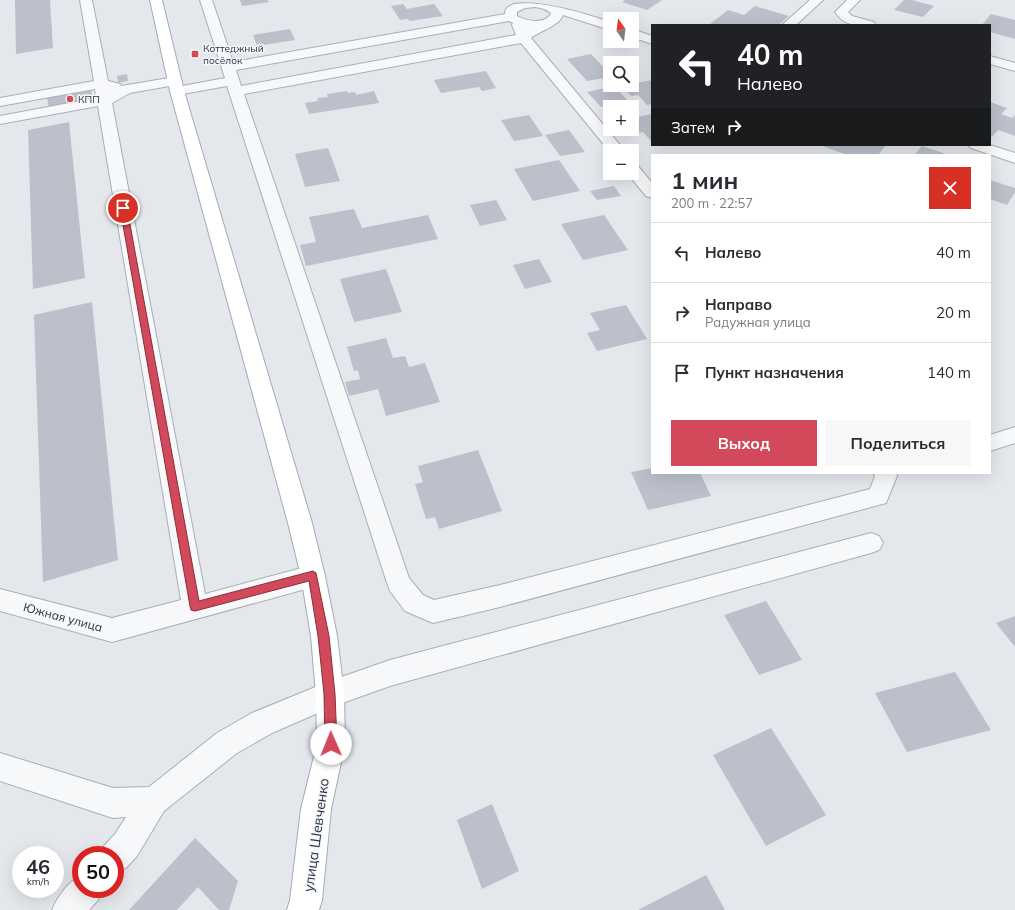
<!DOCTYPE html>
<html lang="ru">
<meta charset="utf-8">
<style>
body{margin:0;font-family:Mulish,sans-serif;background:#f7f7f7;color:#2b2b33;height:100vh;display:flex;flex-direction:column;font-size:15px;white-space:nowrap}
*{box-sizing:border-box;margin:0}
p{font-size:13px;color:#7c7c81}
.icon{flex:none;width:22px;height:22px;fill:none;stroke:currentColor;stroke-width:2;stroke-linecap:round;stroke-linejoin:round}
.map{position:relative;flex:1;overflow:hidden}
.side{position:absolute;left:651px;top:154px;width:340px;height:320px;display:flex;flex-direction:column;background:#fff;border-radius:0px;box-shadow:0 4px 16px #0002}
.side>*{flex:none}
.top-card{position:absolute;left:651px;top:24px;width:340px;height:122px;border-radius:0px;box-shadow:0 4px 16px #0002;background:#202124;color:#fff;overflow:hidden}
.needle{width:26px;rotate:346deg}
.controls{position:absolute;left:603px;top:12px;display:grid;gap:8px}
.controls a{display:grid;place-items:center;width:36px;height:36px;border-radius:0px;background:#fff;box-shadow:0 4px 16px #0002;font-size:20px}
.speed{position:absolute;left:12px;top:846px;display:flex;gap:8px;font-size:20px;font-weight:700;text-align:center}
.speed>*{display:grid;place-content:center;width:52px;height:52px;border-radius:50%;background:#fff;box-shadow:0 4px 16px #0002;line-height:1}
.speed small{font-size:10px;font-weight:400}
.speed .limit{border:6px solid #d22;background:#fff;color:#111}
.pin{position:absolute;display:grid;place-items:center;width:34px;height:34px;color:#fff;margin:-17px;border:2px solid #fff;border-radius:50%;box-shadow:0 1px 4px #0007}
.me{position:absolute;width:44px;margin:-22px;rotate:359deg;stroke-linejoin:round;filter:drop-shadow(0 0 3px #0008)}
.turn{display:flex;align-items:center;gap:14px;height:84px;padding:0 20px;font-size:18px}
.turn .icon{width:52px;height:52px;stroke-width:2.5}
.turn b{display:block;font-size:28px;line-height:34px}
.then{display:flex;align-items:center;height:38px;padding:0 20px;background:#0003;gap:8px;font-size:15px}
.round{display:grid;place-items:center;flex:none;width:42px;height:42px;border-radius:0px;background:#f7f7f7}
.headline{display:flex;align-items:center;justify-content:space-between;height:68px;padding:0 20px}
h1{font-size:24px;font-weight:700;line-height:30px}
.primary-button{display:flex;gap:8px;margin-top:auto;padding:8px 20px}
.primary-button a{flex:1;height:46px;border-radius:0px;background:#d1495b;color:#fff;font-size:16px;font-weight:700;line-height:46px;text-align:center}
.primary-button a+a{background:#f7f7f7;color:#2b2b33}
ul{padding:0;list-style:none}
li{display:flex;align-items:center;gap:12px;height:60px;padding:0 20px;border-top:1px solid #e1e1e2}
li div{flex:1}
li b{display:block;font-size:15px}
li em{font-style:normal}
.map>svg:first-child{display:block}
.building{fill:#bbc0ca}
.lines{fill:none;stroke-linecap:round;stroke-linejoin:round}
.minor-casing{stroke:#a9aeb7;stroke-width:2}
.major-casing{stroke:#a3abb8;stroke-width:2}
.minor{fill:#f7f8fa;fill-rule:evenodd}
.major{fill:#fff;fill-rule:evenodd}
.route{fill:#d1495b;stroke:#882f3b}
.poi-dot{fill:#d1495b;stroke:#f4f6f9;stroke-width:1.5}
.labels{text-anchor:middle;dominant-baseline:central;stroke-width:3;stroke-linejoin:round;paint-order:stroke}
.far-poi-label{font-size:10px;fill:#2b3445;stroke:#f4f6f9;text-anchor:start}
.street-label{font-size:12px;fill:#2b3445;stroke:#f4f6f9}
.near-street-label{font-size:14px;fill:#2b3445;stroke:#f4f6f9}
</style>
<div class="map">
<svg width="1015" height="910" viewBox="0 0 1015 910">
<rect width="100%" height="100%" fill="#e4e7ec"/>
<!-- building -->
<g class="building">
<path d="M15,0H50L53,48L16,54Z"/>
<path d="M240,0H268L269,2L242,6Z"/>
<path d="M625,0H662L647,10L622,2Z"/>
<path d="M904,0H912L934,6L923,17L894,10Z"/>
<path d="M403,4L407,9L434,4L443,16L410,21L408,19L400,20L391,6Z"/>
<path d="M755,6L789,16L778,25H709L728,10L744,15Z"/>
<path d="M991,14L1015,20V39L990,32V25H982Z"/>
<path d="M290,29L295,40L257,46L253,35Z"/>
<path d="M591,54L610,74V77L587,81L567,59Z"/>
<path d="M486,71L496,88L482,91L479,87L441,93L434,80Z"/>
<path d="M127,74L128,81L118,83L117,76Z"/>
<path d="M652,80V104L647,105L638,95L631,96L622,86L632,85V84Z"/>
<path d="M614,86L629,102L601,107L587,92Z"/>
<path d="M91,89L93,100L49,108L47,98Z"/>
<path d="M347,91L348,93L355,92L356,95L374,91L379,103L309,114L305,103L318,101L317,98L328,97L327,94Z"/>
<path d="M990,102L1007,108L1001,114L1012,118L1015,115V136L998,130L992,137L990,136Z"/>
<path d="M652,114V142L643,132L633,134L628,129H632V123L635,122L632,118Z"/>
<path d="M529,115L543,136L514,141L501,120Z"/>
<path d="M69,122L85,278L33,289L28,130Z"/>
<path d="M569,130L585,152L560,156L545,135Z"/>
<path d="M820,145H886L878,155H847Z"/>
<path d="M922,146L949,155H914Z"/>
<path d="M328,148L340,181L305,187L295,154Z"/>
<path d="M559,160L580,191L533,201L514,169Z"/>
<path d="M990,180L1015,188V192L1007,205L990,199Z"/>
<path d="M614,186L621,196L597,200L590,191Z"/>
<path d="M496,200L507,220L480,226L470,205Z"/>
<path d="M354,209L362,228L428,215L438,239L306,266L300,245L316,242L309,217Z"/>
<path d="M604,215L628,250L583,260L561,224Z"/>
<path d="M539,259L552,282L525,289L513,265Z"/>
<path d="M386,269L402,312L354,322L340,279Z"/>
<path d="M92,302L118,560L43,582L34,315Z"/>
<path d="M626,305L647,339L597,351L587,333L600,330L590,313Z"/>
<path d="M386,338L393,358L405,356L409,367L425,363L440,402L386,416L378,389L349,396L345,382L360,379L358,370L354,371L347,347Z"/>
<path d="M478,450L502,511L439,529L435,517L426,519L415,484L423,482L418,466Z"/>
<path d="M652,468V473H700L711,496L648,510L631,472Z"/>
<path d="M766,601L802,660L759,675L724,615Z"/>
<path d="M1015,616V647L996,623Z"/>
<path d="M955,672L991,730L907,752L875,693Z"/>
<path d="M771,728L826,815L766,846L713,755Z"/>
<path d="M492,804L519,871L482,889L457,820Z"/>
<path d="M195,838L238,881L229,910H219L198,887L177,910H129Z"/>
<path d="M706,875L725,910H638Z"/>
</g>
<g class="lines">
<!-- minor casing -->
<g class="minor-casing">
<g id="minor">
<path d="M80,0H92L108,81L120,84L121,86L175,77L180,78L182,81L180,84L175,85L130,93L112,103L205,594L313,565L322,568L325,576L322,584L313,587L112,642L0,611V589L112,618L181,600L98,106L0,124V116L96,98L95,89L0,106V98L94,81Z"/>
<path d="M200,0H212L233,62L505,14C505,8 509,6 514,4C541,0 583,13 610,22V30L563,15C558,27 541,30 531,38L625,151H610V152L521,43L244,94L409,578L423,595L434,600L500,585L870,489L875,476L873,473H896L897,476L886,503L500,607L433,623L405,611L390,591L387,583L227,86L177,95L172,94L170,91L172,88L177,87L225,78ZM535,7C541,8 546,9 551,13C546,25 526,21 517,16V12L525,8ZM509,21L513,23L512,25L516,35L241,86L236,70Z"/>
<path d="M810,0H823L796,25H782Z"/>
<path d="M847,0H860L848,12L852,16L874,22L875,25C858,25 846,28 835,12Z"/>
<path d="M632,29L652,36V44L632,37Z"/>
<path d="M990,56L1015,63V71L990,64Z"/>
<path d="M968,145H990L1015,153V163L971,148Z"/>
<path d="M632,164L638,166L652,183V198L646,196L627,173H632Z"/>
<path d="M1015,427V443L990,451V435Z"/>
<path d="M871,533L879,536L883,543L879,550L871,553L390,686L334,706L272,733L237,753L164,811L137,856L126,868L115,872V855H101L104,846L115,834L126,817L113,818L0,781V753L113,788L149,787L217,733L252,713L330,681L390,660Z"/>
<path d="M81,876V889H103L98,900L89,910H52C57,898 68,881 81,876Z"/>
</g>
</g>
<!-- major casing -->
<g class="major-casing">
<path id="major" d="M150,0H162L184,91L312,523L325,576L337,636L344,694L345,744L331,809L322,900L319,910H287L290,900L301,809L317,744L316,694L311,636L301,576L288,523L170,91Z"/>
</g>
<!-- minor -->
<use href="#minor" class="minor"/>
<!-- major -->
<use href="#major" class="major"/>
</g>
<!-- route -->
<path class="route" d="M123,206L127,208L199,601L313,571L316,573L329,636L335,694L337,744L335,749L331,750L327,749L325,744L324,694L318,636L309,581L195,611L191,610L190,606L120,208Z"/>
<!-- markers -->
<g class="poi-dot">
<rect x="191" y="50" width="8" height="8" rx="2"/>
<circle cx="70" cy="99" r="4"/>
</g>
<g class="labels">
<!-- far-poi labels -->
<g class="far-poi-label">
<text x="203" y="48">Коттеджный<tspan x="203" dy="12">посёлок</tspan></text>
<text x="78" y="99">КПП</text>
</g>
<!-- street labels -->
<g class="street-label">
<text transform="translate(63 617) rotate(15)">Южная улица</text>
</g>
<!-- near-street labels -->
<g class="near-street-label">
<text transform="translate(316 835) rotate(-82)">улица Шевченко</text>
</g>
</g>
</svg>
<div class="controls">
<a><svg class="needle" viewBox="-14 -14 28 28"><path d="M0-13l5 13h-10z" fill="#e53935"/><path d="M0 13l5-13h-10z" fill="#7c7c81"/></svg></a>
<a><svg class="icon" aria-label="search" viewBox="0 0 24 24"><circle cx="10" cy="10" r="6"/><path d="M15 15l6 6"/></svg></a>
<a>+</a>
<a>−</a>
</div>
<div class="speed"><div>46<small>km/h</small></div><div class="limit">50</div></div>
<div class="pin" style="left:123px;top:208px;background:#d93025"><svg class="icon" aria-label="arrive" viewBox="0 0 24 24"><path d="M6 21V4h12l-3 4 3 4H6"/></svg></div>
<svg class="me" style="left:331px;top:744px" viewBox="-20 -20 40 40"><circle r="19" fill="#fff"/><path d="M0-13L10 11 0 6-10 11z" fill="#d1495b"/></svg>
<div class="top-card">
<div class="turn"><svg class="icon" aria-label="left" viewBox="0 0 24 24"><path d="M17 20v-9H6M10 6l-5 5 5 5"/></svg><div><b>40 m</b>Налево</div></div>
<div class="then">Затем<svg class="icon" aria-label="right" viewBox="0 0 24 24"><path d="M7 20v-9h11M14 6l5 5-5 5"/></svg></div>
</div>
<section class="side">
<div class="headline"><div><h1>1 мин</h1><p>200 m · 22:57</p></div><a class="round" style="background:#d93025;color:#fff"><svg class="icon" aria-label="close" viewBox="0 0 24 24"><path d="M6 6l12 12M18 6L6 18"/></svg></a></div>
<ul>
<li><svg class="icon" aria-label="left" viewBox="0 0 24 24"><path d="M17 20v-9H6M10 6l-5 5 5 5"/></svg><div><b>Налево</b></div><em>40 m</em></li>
<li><svg class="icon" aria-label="right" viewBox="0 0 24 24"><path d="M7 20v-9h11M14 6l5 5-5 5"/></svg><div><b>Направо</b><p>Радужная улица</p></div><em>20 m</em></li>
<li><svg class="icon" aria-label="arrive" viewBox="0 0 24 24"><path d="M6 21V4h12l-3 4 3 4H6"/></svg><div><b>Пункт назначения</b></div><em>140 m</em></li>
</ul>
<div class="primary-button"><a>Выход</a><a>Поделиться</a></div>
</section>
</div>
